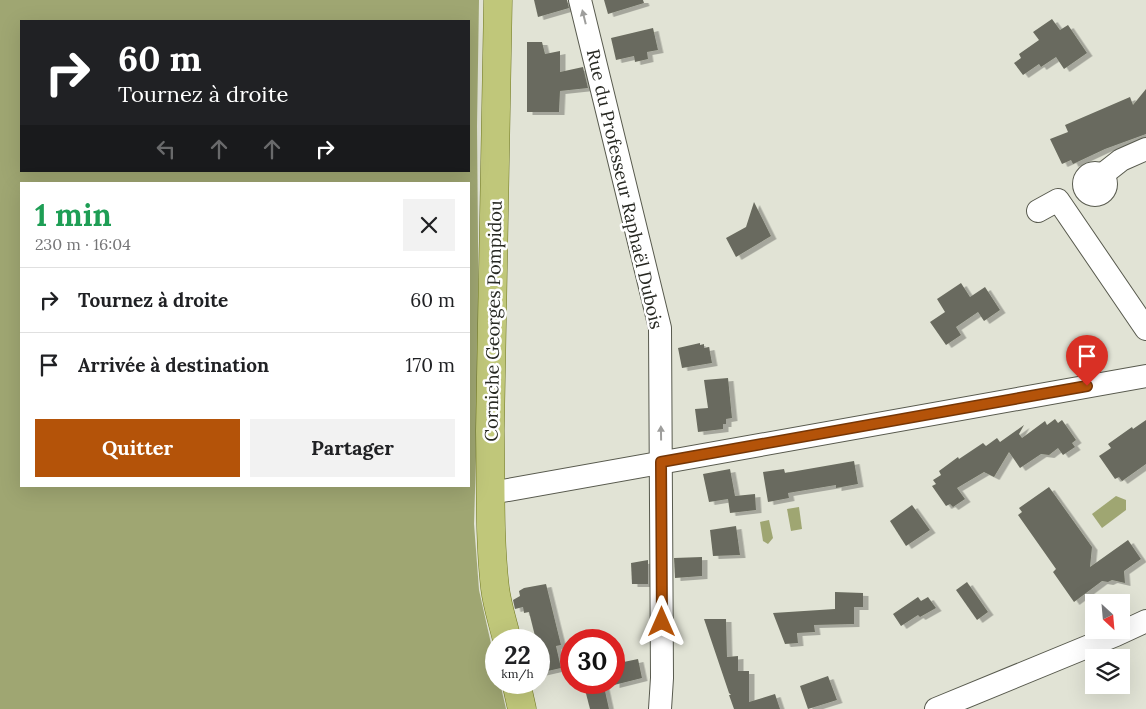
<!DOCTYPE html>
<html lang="fr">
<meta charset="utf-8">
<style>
body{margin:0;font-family:Lora,serif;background:#f2f2f2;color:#202124;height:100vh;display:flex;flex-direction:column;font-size:19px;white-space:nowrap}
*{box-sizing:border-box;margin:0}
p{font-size:16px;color:#757577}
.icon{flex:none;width:28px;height:28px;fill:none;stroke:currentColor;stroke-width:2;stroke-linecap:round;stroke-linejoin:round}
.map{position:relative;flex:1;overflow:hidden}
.drawer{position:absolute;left:20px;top:182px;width:450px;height:305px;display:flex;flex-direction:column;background:#fff;border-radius:0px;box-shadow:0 5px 20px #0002}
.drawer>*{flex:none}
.hud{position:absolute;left:20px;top:20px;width:450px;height:152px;border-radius:0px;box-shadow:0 5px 20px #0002;background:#202124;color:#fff;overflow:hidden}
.needle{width:32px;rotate:154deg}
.controls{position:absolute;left:1085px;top:594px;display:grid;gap:10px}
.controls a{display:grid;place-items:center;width:45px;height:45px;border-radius:0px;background:#fff;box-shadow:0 5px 20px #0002;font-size:25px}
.speed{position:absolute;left:485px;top:629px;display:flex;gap:10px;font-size:25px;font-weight:700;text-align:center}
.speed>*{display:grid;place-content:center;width:65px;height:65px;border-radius:50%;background:#fff;box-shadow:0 5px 20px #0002;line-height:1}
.speed small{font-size:12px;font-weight:400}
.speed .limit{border:8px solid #d22;background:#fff;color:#111}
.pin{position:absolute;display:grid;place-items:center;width:42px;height:42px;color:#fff;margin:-51px -21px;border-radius:50% 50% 50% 0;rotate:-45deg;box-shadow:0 0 5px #0007}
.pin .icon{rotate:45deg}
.me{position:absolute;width:55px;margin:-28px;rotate:0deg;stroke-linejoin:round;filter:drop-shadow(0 0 4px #0008)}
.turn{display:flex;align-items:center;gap:18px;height:105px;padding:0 15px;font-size:22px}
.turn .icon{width:65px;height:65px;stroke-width:2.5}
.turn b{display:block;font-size:35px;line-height:42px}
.lanes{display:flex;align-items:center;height:48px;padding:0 15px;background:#0003;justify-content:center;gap:25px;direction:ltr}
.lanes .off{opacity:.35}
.round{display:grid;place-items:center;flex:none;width:52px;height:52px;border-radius:0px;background:#f2f2f2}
.summary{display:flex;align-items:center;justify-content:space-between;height:85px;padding:0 15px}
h1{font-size:30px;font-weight:800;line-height:38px;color:#1e9e55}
.action{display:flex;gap:10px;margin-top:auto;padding:10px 15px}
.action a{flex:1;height:58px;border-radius:0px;background:#b45309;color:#fff;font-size:20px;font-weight:800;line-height:58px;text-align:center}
.action a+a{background:#f2f2f2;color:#202124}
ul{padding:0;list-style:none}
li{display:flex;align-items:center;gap:15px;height:65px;padding:0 15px;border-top:1px solid #e0e0e0}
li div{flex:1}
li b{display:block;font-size:19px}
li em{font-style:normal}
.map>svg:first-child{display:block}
.water{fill:#9fa672;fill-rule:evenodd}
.building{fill:#696b5e;filter:url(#shadow)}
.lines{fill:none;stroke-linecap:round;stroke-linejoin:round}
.minor-casing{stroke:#585a4e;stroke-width:24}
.major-casing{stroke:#6f7722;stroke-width:29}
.minor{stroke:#fff;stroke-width:22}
.major{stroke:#c0c77a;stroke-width:28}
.oneway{fill:#9e9e9c}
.route-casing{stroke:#753606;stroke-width:12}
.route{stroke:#b45309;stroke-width:9}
.labels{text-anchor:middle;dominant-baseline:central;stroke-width:5;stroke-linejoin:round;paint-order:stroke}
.street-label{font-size:18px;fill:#272822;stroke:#fff}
</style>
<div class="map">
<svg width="1146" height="709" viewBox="0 0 1146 709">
<defs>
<filter id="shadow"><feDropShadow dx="5.5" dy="3" stdDeviation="0" flood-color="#0004"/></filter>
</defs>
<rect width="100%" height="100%" fill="#e1e3d5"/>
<!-- water -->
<g class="water">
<path d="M0,0H479L477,126L479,357L474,524L479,590L496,666V682L500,683L506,709H0ZM21,21H469V171H21ZM21,184H469V486H21Z"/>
<path d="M1116,496L1126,500V510L1102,528L1092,514Z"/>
<path d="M799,507L802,529L791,531L787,509Z"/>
<path d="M769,520L773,538L768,544L763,541L760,522Z"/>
</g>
<!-- building -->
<g class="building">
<path d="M534,0H567L569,8L538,17Z"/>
<path d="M604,0H643L644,3L608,14Z"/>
<path d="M1052,19L1060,30L1068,25L1087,53L1064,69L1056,57L1041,67L1039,64L1023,75L1014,63L1021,58L1019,54L1039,40L1033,32Z"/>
<path d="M653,28L658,50L647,52L648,59L635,62L634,56L616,60L611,38Z"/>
<path d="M527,42H542L545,54L560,51V72L583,67L588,88L560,91L559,112H527Z"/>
<path d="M1146,89V134L1105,149L1073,164L1071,160L1062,164L1050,139L1068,132L1065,125L1130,97L1133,105Z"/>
<path d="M754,202L771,236L736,257L726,238L746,227Z"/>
<path d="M961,283L970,297L985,287L1000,310L984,321L978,312L956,327L961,335L946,345L930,322L945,312L937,299Z"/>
<path d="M700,343V345L704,344V348L709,347L712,363L682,368L678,348Z"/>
<path d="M728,378L732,418L726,419V424H723V429L698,432L695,409L708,408L704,380Z"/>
<path d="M1055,419L1058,423L1062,420L1076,440L1072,443L1075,447L1063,455L1058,448L1049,455L1041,454L1020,468L1009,452L994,477L984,472L957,488L965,499L953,507L950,504L946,506L932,486L936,484L933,480L941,475L939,471L958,457L959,459L983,443L986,446L997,438L1000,442L1024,425L1019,434L1022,438L1045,421L1047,425Z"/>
<path d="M1146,420V464L1122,481L1119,477L1115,479L1099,456L1111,448L1108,444L1132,427L1133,429Z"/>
<path d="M854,461L858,484L836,488V485L788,493L789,498L768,502L763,472L784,469L785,473Z"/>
<path d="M730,469L735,496L755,494L756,510L730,513L728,499L709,502L703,474Z"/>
<path d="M1049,487L1092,547L1090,567L1128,540L1141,559L1124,571L1125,583L1112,580L1108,582L1102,581L1074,602L1053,572L1056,569L1018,515L1022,512L1019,508Z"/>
<path d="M912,505L930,530L906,546L890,521Z"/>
<path d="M736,526L740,555L713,556L710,530Z"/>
<path d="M702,557V576L675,578L674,558Z"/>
<path d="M648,560V584H632L631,563Z"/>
<path d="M967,582L988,612L977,620L956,590Z"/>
<path d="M546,584L561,645L556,646L561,668L539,673V640H536L529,612L524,613L523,607L515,609L513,600L520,596L519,591L524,588Z"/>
<path d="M835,592L863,593V607H854V624L814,625L815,632L797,633L798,643L785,644L773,613L835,609Z"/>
<path d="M918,597L921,601L928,597L936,608L920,617L918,615L901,626L893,614Z"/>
<path d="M704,619H726L727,657L738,656V671H749V702L775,694L780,709H734L729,695H731L729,693Z"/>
<path d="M638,659L642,678L614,685V664Z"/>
<path d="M828,676L837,700L808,709L800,686Z"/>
<path d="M583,682H603L609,709H590Z"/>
</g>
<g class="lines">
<!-- minor casing -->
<g class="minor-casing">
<g id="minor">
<path d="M580,0L660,328L662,678L660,709"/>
<circle cx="1095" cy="184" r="11"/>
<path d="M1102,175L1121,160L1146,149"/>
<path d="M1038,211L1058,200L1146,329"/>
<path d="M491,493L1146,376"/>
<path d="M936,709L1116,635L1146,621"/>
</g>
</g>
<!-- major casing -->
<g class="major-casing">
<g id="major">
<path d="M498,0L490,431C491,483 489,536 495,588C497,605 503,623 507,640"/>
<path d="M516,682L522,709"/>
</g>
</g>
<!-- minor -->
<use href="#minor" class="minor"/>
<!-- major -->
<use href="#major" class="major"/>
</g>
<!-- one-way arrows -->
<defs><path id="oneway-solid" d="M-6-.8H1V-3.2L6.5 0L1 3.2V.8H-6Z" transform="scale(1.25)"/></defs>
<g class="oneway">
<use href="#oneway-solid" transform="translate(584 17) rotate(-104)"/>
<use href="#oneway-solid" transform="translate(661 433) rotate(-91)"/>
</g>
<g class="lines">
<!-- route casing -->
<g class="route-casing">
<path id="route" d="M662,622L661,462L1087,386"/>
</g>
<!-- route -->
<use href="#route" class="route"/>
</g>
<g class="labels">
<!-- street labels -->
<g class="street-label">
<text transform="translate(625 189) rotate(77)">Rue du Professeur Raphaël Dubois</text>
<text transform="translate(493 321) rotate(-89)">Corniche Georges Pompidou</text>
</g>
</g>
</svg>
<div class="controls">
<a><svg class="needle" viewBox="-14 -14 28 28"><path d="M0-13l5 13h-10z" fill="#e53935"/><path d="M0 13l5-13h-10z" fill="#757577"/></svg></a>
<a><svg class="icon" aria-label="layers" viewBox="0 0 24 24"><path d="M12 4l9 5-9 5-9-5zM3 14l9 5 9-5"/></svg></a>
</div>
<div class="speed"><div>22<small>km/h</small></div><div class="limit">30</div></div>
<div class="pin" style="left:1087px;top:386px;background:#d93025"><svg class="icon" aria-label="arrive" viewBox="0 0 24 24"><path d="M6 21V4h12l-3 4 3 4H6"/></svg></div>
<svg class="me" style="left:662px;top:622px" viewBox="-20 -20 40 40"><path d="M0-17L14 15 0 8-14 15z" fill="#b45309" stroke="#fff" stroke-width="4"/></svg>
<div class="hud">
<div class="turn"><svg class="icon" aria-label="right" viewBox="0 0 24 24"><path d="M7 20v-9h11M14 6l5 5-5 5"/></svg><div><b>60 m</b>Tournez à droite</div></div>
<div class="lanes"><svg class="icon off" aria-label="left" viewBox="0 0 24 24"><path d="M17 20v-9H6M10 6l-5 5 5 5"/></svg><svg class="icon off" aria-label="ahead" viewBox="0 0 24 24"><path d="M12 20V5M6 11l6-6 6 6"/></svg><svg class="icon off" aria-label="ahead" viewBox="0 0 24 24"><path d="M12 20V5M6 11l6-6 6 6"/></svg><svg class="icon" aria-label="right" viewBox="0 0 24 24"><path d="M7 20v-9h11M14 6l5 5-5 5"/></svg></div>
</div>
<section class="drawer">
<div class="summary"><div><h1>1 min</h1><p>230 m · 16:04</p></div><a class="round"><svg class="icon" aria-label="close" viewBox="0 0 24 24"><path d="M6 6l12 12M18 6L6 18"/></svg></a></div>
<ul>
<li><svg class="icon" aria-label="right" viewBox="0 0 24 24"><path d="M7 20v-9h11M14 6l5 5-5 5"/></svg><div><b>Tournez à droite</b></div><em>60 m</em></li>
<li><svg class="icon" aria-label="arrive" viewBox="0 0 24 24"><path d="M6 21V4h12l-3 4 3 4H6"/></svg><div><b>Arrivée à destination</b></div><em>170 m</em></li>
</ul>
<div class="action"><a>Quitter</a><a>Partager</a></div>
</section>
</div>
